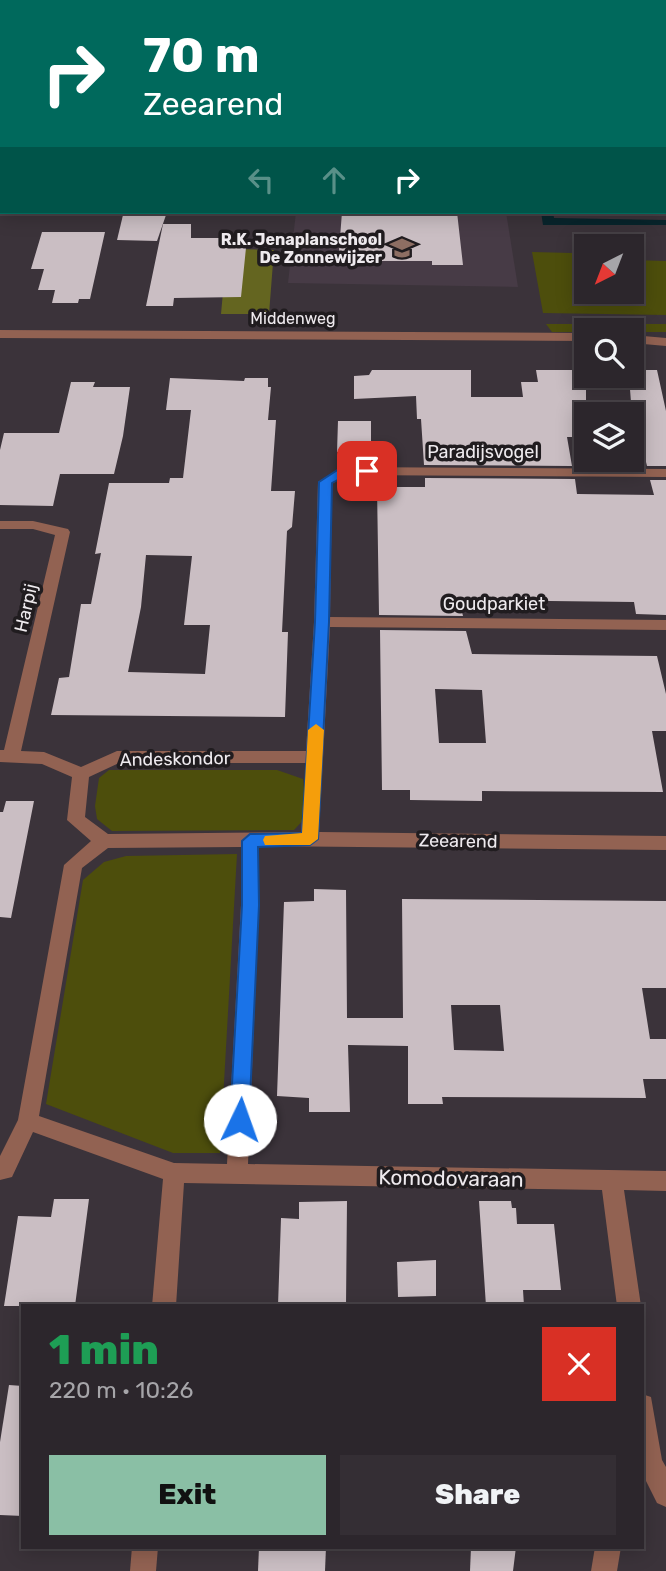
<!DOCTYPE html>
<meta charset="utf-8">
<style>
body{margin:0;font-family:Rubik,sans-serif;background:#342e34;color:#f1f3f6;height:100vh;display:flex;flex-direction:column;font-size:26px;white-space:nowrap}
*{box-sizing:border-box;margin:0}
p{font-size:23px;color:#a6a5a9}
.icon{flex:none;width:38px;height:38px;fill:none;stroke:currentColor;stroke-width:2;stroke-linecap:round;stroke-linejoin:round}
.map{position:relative;flex:1;overflow:hidden}
.drawer{position:absolute;left:21px;top:1304px;width:623px;height:245px;display:flex;flex-direction:column;background:#2c262c;border-radius:0px;box-shadow:0 4px 18px #0003,0 0 0 2px #484348}
.drawer>*{flex:none}
.hud{position:absolute;left:0px;top:0px;width:667px;height:214px;box-shadow:0 4px 18px #0003,0 0 0 2px #484348;background:#00695c;color:#fff;overflow:hidden}
.needle{width:46px;rotate:222deg}
.tools{position:absolute;left:574px;top:234px;display:grid;gap:14px}
.tools a{display:grid;place-items:center;width:70px;height:70px;border-radius:0px;background:#2c262c;box-shadow:0 4px 18px #0003,0 0 0 2px #484348;font-size:35px}
.pin{position:absolute;display:grid;place-items:center;width:60px;height:60px;color:#fff;margin:-30px;border-radius:14px;box-shadow:0 4px 10px #0006}
.me{position:absolute;width:77px;margin:-38px;rotate:3deg;stroke-linejoin:round;filter:drop-shadow(0 0 5px #0008)}
.turn{display:flex;align-items:center;gap:24px;height:147px;padding:0 28px;font-size:32px}
.turn .icon{width:91px;height:91px;stroke-width:2.5}
.turn b{display:block;font-size:49px;line-height:60px}
.lanes{display:flex;align-items:center;height:66px;padding:0 28px;background:#0003;justify-content:center;gap:35px;direction:ltr}
.lanes .off{opacity:.35}
.round{display:grid;place-items:center;flex:none;width:74px;height:74px;border-radius:0px;background:#342e34}
.headline{display:flex;align-items:center;justify-content:space-between;height:119px;padding:0 28px}
h1{font-size:42px;font-weight:800;line-height:52px;color:#1e9e55}
.action{display:flex;gap:14px;margin-top:auto;padding:14px 28px}
.action a{flex:1;height:80px;border-radius:0px;background:#8abfa5;color:#111;font-size:28px;font-weight:800;line-height:80px;text-align:center}
.action a+a{background:#342e34;color:#f1f3f6}
.map>svg:first-child{display:block}
.built{fill:#473b46}
.green{fill:#4d4e0c}
.forest{fill:#646520}
.water{fill:#08252c}
.building{fill:#cabec3;fill-rule:evenodd}
.lines{fill:none;stroke-linecap:round;stroke-linejoin:round}
.street{fill:#926252;fill-rule:evenodd}
.route{fill:#1a73e8;stroke:#114b97;stroke-width:2}
.slow{fill:#f59e0b}
.labels{text-anchor:middle;dominant-baseline:central;stroke-width:7;stroke-linejoin:round;paint-order:stroke}
.far-poi-label{font-size:16px;font-weight:bold;fill:#eeeaee;stroke:#201c1f;text-anchor:end}
.far-street-label{font-size:16px;fill:#eeeaee;stroke:#201c1f}
.street-label{font-size:18px;fill:#eeeaee;stroke:#201c1f}
.near-street-label{font-size:21px;fill:#eeeaee;stroke:#201c1f}
</style>
<div class="map">
<svg width="666" height="1571" viewBox="0 0 666 1571">
<rect width="100%" height="100%" fill="#3b333a"/>
<!-- built -->
<path class="built" d="M296,212H506L518,287L288,283Z"/>
<!-- green -->
<g class="green">
<path d="M532,252L572,253L574,260H586V292H632V260L666,261V315L543,313Z"/>
<path d="M666,324V332H552L546,324Z"/>
<path d="M109,770H277L303,779L307,816L294,830L112,831L97,819L95,806L99,778Z"/>
<path d="M237,854L220,1153H173L46,1104L83,880L104,862L126,856Z"/>
</g>
<!-- forest -->
<path class="forest" d="M189,248L274,250L269,314H221L226,259Z"/>
<!-- water -->
<path class="water" d="M541,212H553L554,218L666,220V225H543Z"/>
<!-- building -->
<g class="building">
<path d="M342,212H457L463,265H432V261H373V264H338Z"/>
<path d="M123,215H166L157,241L117,240Z"/>
<path d="M163,224H191V238H247L241,297L174,298L173,306H146Z"/>
<path d="M42,232H105L90,299H79L78,303H52L55,290H38L44,269H31Z"/>
<path d="M372,370H471V397H523L521,382H538L536,370H575L578,385H586V437H567L572,466L424,465L421,419H417L416,396L354,399V376L369,375Z"/>
<path d="M632,370H657L666,411V466H647L641,442H634L629,376H632Z"/>
<path d="M170,378L244,381L245,378H268V387H271L268,420H276L271,491H295L292,527L287,531L282,632H288L285,717L51,715L59,678L69,677L81,604H91L101,553L95,554L109,483H169L170,478H183L191,410H166ZM146,555L192,556L184,625H210L205,674L128,672L141,607Z"/>
<path d="M71,382H95L93,387H130L123,436L114,474H60L53,506L0,505V450L4,433H59Z"/>
<path d="M338,421H371V452H337Z"/>
<path d="M425,478L575,479L577,494L654,495L650,480H666V615L636,614L634,602L459,600L463,616L379,615L377,487H425Z"/>
<path d="M380,630L466,631L472,654L657,656L666,694V731H652L663,792L482,791V801L410,800V790H382ZM435,689L482,690L486,743H439Z"/>
<path d="M6,801H34L11,918L0,917V812H3Z"/>
<path d="M314,889L346,890L347,1018H403L402,899L666,901V988H642L650,1039H666V1079H643L646,1098L442,1097L443,1104H408V1046L348,1045L350,1112H309V1098L277,1096L284,902L314,901ZM451,1005H500L504,1051L454,1050Z"/>
<path d="M54,1199H89L75,1306H4L18,1216L51,1217Z"/>
<path d="M347,1201L346,1306H278L281,1218L299,1219V1202Z"/>
<path d="M479,1201H511L512,1208H516L517,1224H554L561,1290H523L524,1306H486Z"/>
<path d="M436,1260V1296L398,1297L397,1262Z"/>
<path d="M9,1385L23,1386V1516L0,1515V1442Z"/>
<path d="M259,1547H326L325,1571H258Z"/>
<path d="M471,1547H516L513,1571H470Z"/>
</g>
<g class="lines">
<!-- street -->
<g class="street">
<path d="M138,0H146L137,2Z"/>
<path d="M295,0H303L294,2Z"/>
<rect x="418" y="0" width="8" height="2"/>
<rect x="446" y="0" width="8" height="2"/>
<path d="M567,0H575L576,2H567Z"/>
<rect x="0" y="76" width="2" height="6"/>
<rect x="665" y="78" width="1" height="6"/>
<rect x="665" y="145" width="1" height="10"/>
<path d="M0,153H2L0,165Z"/>
<rect x="665" y="178" width="1" height="6"/>
<rect x="0" y="188" width="2" height="6"/>
<path d="M0,330L586,333V341L0,338Z"/>
<path d="M632,335L666,338V346L632,343Z"/>
<path d="M342,467L666,469V477L345,475L332,484L330,617L666,620V630L330,627L319,832L666,836V850L259,846V905L248,1164L666,1171V1191L624,1190L641,1306H617L602,1190L184,1183L176,1306H152L163,1179L33,1132L12,1177L0,1180V1156L18,1120L64,865L91,841L67,820L72,777L42,764L0,762V750H4L55,535L33,529H0V521H33L68,529L70,532L21,751L44,752L81,767L117,751H306L314,622L318,482ZM119,763H306L301,832L108,834L85,817L89,777ZM241,847V905L227,1164L174,1163L39,1116L82,868L108,848Z"/>
<path d="M642,1394L651,1397L662,1460L666,1467V1507L657,1503L642,1473Z"/>
<path d="M132,1547H158L156,1571H130Z"/>
<path d="M595,1547H621L617,1571H591Z"/>
</g>
</g>
<!-- route -->
<path class="route" d="M342,467H367L374,471C361,479 350,471 332,483L329,622L318,839L310,845L258,847L259,905L249,1120L246,1126L240,1128L233,1126L230,1120L242,905V841L250,834L302,833L315,622L319,482Z"/>
<!-- slow -->
<path class="slow" d="M316,724L324,730L318,839L310,845H265L263,840L265,836L302,833L308,730Z"/>
<!-- icons -->
<defs>
<g id="school-bare" transform="scale(1.89)"><path d="M0-5L7-2L0 1L-7-2ZM-4 1L0 2.5L4 1V4Q0 6-4 4Z" fill="#8d6e63" stroke="#201c1f" stroke-width="2.5" paint-order="stroke"/></g>
</defs>
<g fill-rule="evenodd">
<use href="#school-bare" x="402" y="248"/>
</g>
<g class="labels">
<!-- far-poi labels -->
<g class="far-poi-label">
<text x="382" y="239">R.K. Jenaplanschool<tspan x="382" dy="18">De Zonnewijzer</tspan></text>
</g>
<!-- far-street labels -->
<g class="far-street-label">
<text x="293" y="318">Middenweg</text>
</g>
<!-- street labels -->
<g class="street-label">
<text x="483" y="452">Paradijsvogel</text>
<text x="494" y="604">Goudparkiet</text>
<text transform="translate(26 608) rotate(-77)">Harpij</text>
<text transform="translate(175 759) rotate(-1)">Andeskondor</text>
<text transform="translate(458 841) rotate(1)">Zeearend</text>
</g>
<!-- near-street labels -->
<g class="near-street-label">
<text transform="translate(451 1178) rotate(1)">Komodovaraan</text>
</g>
</g>
</svg>
<div class="tools">
<a><svg class="needle" viewBox="-14 -14 28 28"><path d="M0-13l5 13h-10z" fill="#e53935"/><path d="M0 13l5-13h-10z" fill="#a6a5a9"/></svg></a>
<a><svg class="icon" aria-label="search" viewBox="0 0 24 24"><circle cx="10" cy="10" r="6"/><path d="M15 15l6 6"/></svg></a>
<a><svg class="icon" aria-label="layers" viewBox="0 0 24 24"><path d="M12 4l9 5-9 5-9-5zM3 14l9 5 9-5"/></svg></a>
</div>
<div class="pin" style="left:367px;top:471px;background:#d93025"><svg class="icon" aria-label="arrive" viewBox="0 0 24 24"><path d="M6 21V4h12l-3 4 3 4H6"/></svg></div>
<svg class="me" style="left:240px;top:1120px" viewBox="-20 -20 40 40"><circle r="19" fill="#fff"/><path d="M0-13L10 11 0 6-10 11z" fill="#1a73e8"/></svg>
<div class="hud">
<div class="turn"><svg class="icon" aria-label="right" viewBox="0 0 24 24"><path d="M7 20v-9h11M14 6l5 5-5 5"/></svg><div><b>70 m</b>Zeearend</div></div>
<div class="lanes"><svg class="icon off" aria-label="left" viewBox="0 0 24 24"><path d="M17 20v-9H6M10 6l-5 5 5 5"/></svg><svg class="icon off" aria-label="ahead" viewBox="0 0 24 24"><path d="M12 20V5M6 11l6-6 6 6"/></svg><svg class="icon" aria-label="right" viewBox="0 0 24 24"><path d="M7 20v-9h11M14 6l5 5-5 5"/></svg></div>
</div>
<section class="drawer">
<div class="headline"><div><h1>1 min</h1><p>220 m · 10:26</p></div><a class="round" style="background:#d93025;color:#fff"><svg class="icon" aria-label="close" viewBox="0 0 24 24"><path d="M6 6l12 12M18 6L6 18"/></svg></a></div>
<div class="action"><a>Exit</a><a>Share</a></div>
</section>
</div>
